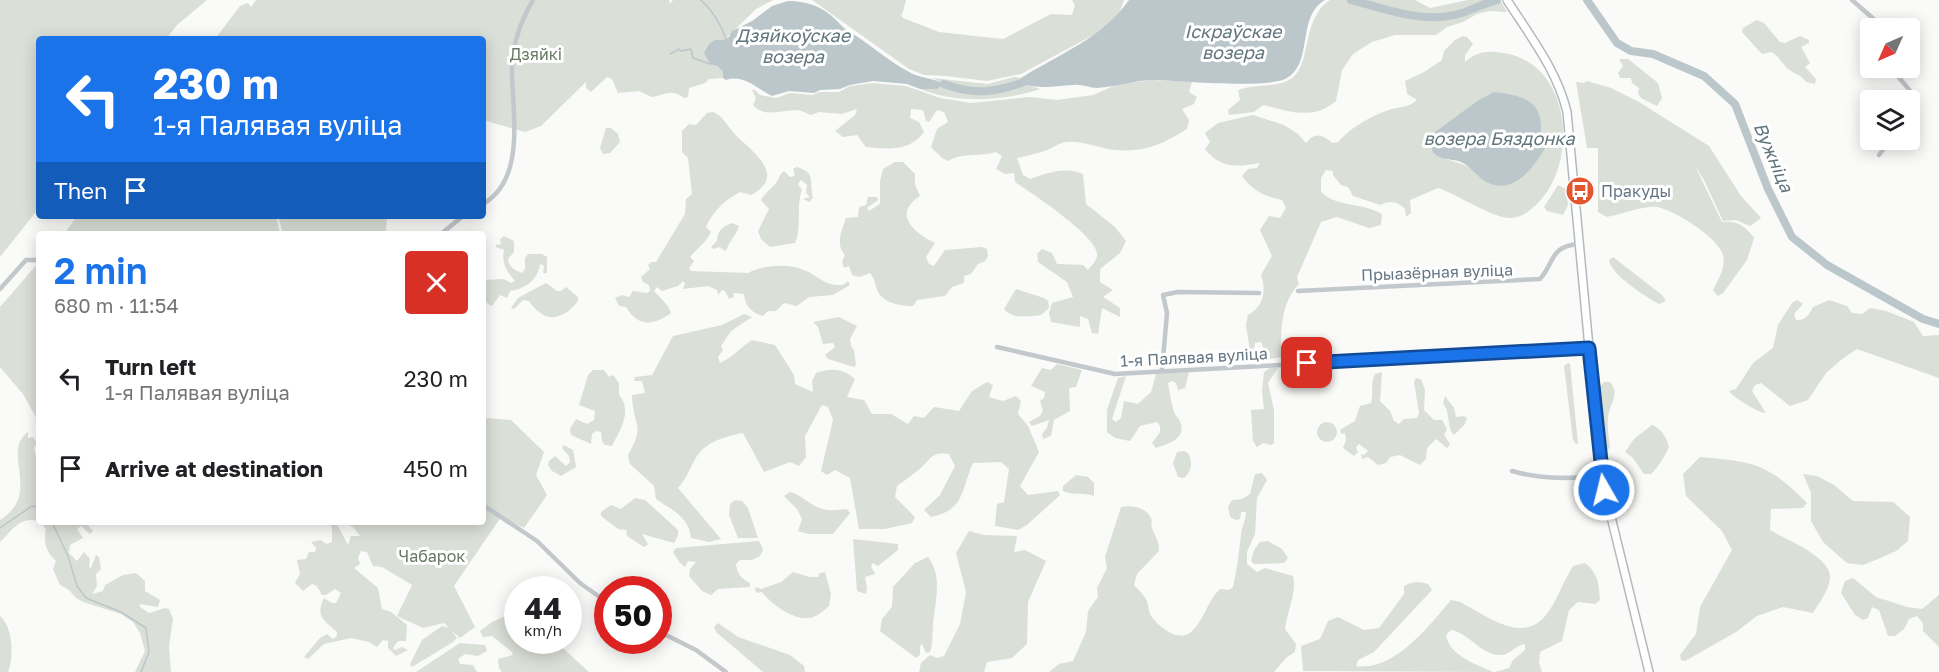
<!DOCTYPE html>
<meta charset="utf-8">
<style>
body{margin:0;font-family:"Golos Text",sans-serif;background:#f2f2f2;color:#202124;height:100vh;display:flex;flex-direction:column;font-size:22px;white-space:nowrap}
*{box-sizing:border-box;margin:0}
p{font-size:20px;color:#757577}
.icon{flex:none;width:33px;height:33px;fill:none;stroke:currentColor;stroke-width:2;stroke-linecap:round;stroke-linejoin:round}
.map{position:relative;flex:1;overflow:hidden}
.details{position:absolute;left:36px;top:231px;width:450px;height:294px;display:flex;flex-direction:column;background:#fff;border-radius:6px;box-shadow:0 3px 15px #0003}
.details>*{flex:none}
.hud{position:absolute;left:36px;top:36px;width:450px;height:183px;border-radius:6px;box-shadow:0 3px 15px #0003;background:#1a73e8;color:#fff;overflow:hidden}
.needle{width:39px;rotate:225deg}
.buttons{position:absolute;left:1860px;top:18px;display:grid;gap:12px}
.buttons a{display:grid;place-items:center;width:60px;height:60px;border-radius:6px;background:#fff;box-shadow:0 3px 15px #0003;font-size:30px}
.speed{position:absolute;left:504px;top:576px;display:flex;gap:12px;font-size:30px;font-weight:700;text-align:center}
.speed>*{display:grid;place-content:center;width:78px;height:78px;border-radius:50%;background:#fff;box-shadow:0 3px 15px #0003;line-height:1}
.speed small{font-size:15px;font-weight:400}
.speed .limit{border:9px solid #d22;background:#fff;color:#111}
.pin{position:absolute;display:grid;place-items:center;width:51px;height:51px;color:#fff;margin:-26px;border-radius:12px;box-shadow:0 3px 9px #0006}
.me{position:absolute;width:66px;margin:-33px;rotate:352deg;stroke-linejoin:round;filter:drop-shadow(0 0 4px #0008)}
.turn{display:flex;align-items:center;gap:21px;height:126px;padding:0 18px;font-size:27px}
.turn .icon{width:78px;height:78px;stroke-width:2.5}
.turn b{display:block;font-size:42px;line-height:51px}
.then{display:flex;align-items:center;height:57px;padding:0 18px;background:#0003;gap:12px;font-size:22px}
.round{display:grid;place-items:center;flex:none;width:63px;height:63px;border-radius:6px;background:#f2f2f2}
.summary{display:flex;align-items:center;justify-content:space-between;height:102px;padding:0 18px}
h1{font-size:36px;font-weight:600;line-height:45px;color:#1a73e8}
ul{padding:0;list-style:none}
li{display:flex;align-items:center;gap:18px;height:90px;padding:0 18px}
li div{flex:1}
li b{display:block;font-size:22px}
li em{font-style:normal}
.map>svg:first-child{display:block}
.green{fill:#dadfd7;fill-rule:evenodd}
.water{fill:#bbc7cb}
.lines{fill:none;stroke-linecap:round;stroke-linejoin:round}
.stream{stroke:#bbc7cb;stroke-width:1.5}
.river{stroke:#bbc7cb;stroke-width:8}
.secondary-casing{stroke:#b3babf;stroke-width:10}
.street{stroke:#c3c8cc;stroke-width:4.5}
.secondary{stroke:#fff;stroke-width:7}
.route-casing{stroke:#114b97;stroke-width:15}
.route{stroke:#1a73e8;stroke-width:10}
.labels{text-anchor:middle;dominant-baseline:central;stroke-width:6;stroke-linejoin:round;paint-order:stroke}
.park-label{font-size:16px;fill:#687a64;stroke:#fff}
.poi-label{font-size:16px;fill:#657683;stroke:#fff;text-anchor:start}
.street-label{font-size:16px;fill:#657683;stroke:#fff}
.water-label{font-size:18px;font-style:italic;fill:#60757c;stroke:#fff}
</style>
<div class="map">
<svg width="1939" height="672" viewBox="0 0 1939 672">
<rect width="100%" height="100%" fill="#fafaf8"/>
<!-- green -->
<g class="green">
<path d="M0,0H207L177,25L166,39H39V208L0,257Z"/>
<path d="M256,0H669L670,4L673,0H773L756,9L723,41L716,66L723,72V78L709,79L705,83L689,88L688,97L684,98C671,88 665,95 652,97L639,91L618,93L612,79L607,77L591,92L586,88V82L541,126L525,132L483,120V39H265L262,33L264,39H215L240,6L248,3L251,7Z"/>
<path d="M812,0H906L902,15L899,13L903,18L939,32L1003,39L1051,14L1072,15L1075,5L1072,0H1124L1118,17L1095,34L1021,74L987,81L946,76L924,75L909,69Z"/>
<path d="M1330,0H1415L1430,8L1468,0H1500L1507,12L1490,11L1477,14L1463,22L1447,27L1436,35H1395L1372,42L1353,54L1342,70L1336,101C1313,121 1289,111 1263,105L1254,112L1229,115L1228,110L1240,100L1238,90C1253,85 1270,87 1285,82C1315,71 1298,21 1330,0Z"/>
<path d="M1757,20L1764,23L1780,42L1785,43L1800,36L1809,40V43L1801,47L1810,63L1805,67L1816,79L1815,84L1806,82C1802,75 1796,75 1790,70C1782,65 1780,56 1771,52L1762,54C1755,47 1749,39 1742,32L1743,28Z"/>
<path d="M1463,36L1467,37L1473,44L1465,55V62C1476,52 1488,50 1503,53C1571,62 1580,162 1537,204C1528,212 1522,218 1510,218C1492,218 1457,194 1438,188L1410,200L1411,213L1406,217L1405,209C1398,201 1389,200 1380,205L1353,196L1348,187L1341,185L1333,175V171L1326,170L1321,178V192C1338,208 1362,202 1382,214L1381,225L1369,228L1337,217L1321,222L1297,277L1299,284C1280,304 1281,331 1281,357L1265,360L1263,358L1264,350L1261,342L1255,343L1253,353L1250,351L1246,325L1248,315C1263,307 1267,291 1261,275L1272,256L1260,230L1269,216L1280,218L1286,208L1282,200C1264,196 1253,191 1242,176L1248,169L1257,168L1260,163C1237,167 1221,169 1205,149L1210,142L1205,133L1218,123L1253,115L1284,125L1298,134L1306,143C1315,132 1322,134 1332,143L1338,142C1349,129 1369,117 1386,111C1397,106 1408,109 1417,100L1407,94L1405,81L1424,72L1442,60L1444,51L1455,40ZM1477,101L1541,129L1542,139L1536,159L1471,169C1458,160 1441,161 1431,149L1435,132Z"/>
<path d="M1619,59H1628L1658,83L1662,98L1657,106L1641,98L1638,93L1639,88L1632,83L1631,78H1620L1618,73L1623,66Z"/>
<path d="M1014,77L1021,78V83L1040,89C1005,101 956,104 920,89H936L943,84L933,78L988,84Z"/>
<path d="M1152,80L1192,82L1189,92L1197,97L1194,104L1182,109L1189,120L1187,129C1160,146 1141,154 1108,149C1093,146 1081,141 1066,142C1058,143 1052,149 1044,151C1036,154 1026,156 1017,158L1023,175L1030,179C1048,173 1064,166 1083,174L1086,204L1115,227L1126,241L1120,253L1100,269V282L1113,290L1103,297L1120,308V317L1102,308L1098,334L1092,333L1088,319L1080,316V327L1051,322L1049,313L1052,303L1073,297L1067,282L1038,262L1037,254L1042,249L1052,253L1057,264L1083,265L1088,270C1092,265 1098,260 1097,253C1095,235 1032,193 1015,182L1014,173L1005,174L996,169L1002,156L996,152C980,157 963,152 948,161L942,158L931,147L937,129L948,122L944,112L937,110L929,122L926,121L923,110L911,109L910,118L919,122L924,132C909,152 889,149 866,147L857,135L843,137L835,131L855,115L857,109L842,114L819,112L811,115C806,113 801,110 796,110C782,110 764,118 753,105L756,98L752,90H755L760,95L776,98L790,93L812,95L820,92H839L850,86L873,83L906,86L940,98L971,103L1029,97L1057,100L1093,95L1116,85Z"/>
<path d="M1587,81L1611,88L1639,102L1709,146L1741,196L1761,218L1750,226L1736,220L1723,221L1704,180L1695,166L1722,222C1738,221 1744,225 1754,238L1747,260L1723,293L1718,296L1713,290C1718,280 1726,267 1723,255C1718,237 1674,210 1657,207C1646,205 1618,215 1607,217L1598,212V148H1587L1576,82L1584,83Z"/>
<path d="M713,112C724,117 725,123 732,131C746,148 791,174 751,195L740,192C725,200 713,211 706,227L711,232C706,243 697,248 690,257L694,261L689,268L691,271L748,273C762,265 789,263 804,270C821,277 823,286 843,285L848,281L850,285L833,295L809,297L797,306L784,303L776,311H768L763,316C752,313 745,306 744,294L733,293L734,297L729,299L725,291L722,290L718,295L717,290L708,286L683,289L685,283L683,281L678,286L662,291L657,287L654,291L668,306L671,313C653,326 638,327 626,307L619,306L615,298L622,295L629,297L633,291L647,293L650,291L649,285L643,282L641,277L650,269L648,265L651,262H656L685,214L686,199L692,194L688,158L682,152V131L689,124L696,125L707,113Z"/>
<path d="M606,128H611L618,134L620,142L610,153L603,154L600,148Z"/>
<path d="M895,162H903L915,174V184L920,196C892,214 914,233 935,243L926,257L929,264L934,266L945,250L982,247L987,249L988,256L985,261L978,264L971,274L964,276V283L952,287L945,296L917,300L913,306C903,306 887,304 880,295C875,289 876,279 870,273L860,277L852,275L849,266L844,268L842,262L845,255C835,245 842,230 846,218L858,217L859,207L866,205L868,197H877L878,200L867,208L869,211L880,204V181L883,169Z"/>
<path d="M797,167C814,173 810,177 812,192C812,201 815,194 810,202L803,199L810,197L806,193L807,185L801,180L798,184L802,190C796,204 802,229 795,243L770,247L761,239L758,231L769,209L761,200C765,193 770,190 775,184C779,180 779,175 784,171L790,177L795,176L793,169Z"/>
<path d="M1558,185L1566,189L1568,205L1563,215L1547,211L1544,207Z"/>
<path d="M77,216H276L280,234H64Z"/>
<path d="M278,216H387L386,234H283Z"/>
<path d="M732,223L739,226C736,236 729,241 726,251L719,247L714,249L711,247L717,241C717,231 722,227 732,223Z"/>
<path d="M504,236L514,241V252L508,259C509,267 514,270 522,273L525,269V258L528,254H542L547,257V273H543L544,266L540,264C538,280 525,289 510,291L507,298L500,295L492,306L488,304L483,297V280L504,279L511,283L515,281C507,272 501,263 504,250L496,247V245L501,244L500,239Z"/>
<path d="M1613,257L1662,295L1666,301L1659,304C1646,297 1611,275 1609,260Z"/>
<path d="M39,262V423L23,394L0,367V307Z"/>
<path d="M546,283L557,291H561L566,287L578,297V301C562,321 545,324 529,301L523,300L514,309L511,308L518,298Z"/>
<path d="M1016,289L1044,298L1048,301L1049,308L1041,315C1029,316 1013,320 1004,309Z"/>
<path d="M1797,300L1803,304L1794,314L1796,320C1805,321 1809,315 1813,307L1829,300L1847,306L1852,313L1862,314L1870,308L1886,311L1914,322L1923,336L1939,335V378L1857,349L1842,359L1826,373L1808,400L1790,406L1761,383L1755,385L1752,391L1766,413C1758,413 1733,397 1729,391L1736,389L1753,363L1773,348L1778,325L1792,303Z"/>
<path d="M744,314L752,317L731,331L721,346L723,350L718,357L720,363C732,358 741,347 752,340L775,345L794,375L795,384L813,392L812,381L816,373C832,368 842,368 855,379L847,397L864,400L872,414H891L908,424L914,416L924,418L934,407L959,411L972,391L987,382L993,385L989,397L1003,401L1016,396L1021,401L1018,414L1028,426L1039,452L1020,486L1028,495L1058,491L1060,495L1027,525L1018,530L995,526L997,504L1004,502L1009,469L1001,462L973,463C961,490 965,510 931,517L924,510L940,495L955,466L949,454C929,451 931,461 917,471C911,476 904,481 897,486L895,497L915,517L912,523L885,529H859L850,478L835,470L827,475L821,471L833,420L828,407L822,405L805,436L806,457L799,466L790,462L764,472L743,433C727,436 707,441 697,456C690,467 687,478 678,488L721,539L709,542L691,538C690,518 671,509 656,499L654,486L630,464L628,455C646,424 633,427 632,395L645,393L642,381H634L635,377L652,375L673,336L722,325Z"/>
<path d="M839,317L857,326L850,339L851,346L854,350L856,365L854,367L828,359L825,355L835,347L833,343L823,344L818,327L813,322Z"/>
<path d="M1568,363L1570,364L1578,443L1576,444L1573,440L1564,366Z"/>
<path d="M1057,364L1082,370L1076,387L1069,388L1070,411L1054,420L1051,436L1043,439L1042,434L1047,428L1049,420L1032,426L1029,422L1040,416L1043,411L1040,401L1044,398L1045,392L1031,386L1042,368L1051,370Z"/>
<path d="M1272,366L1278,368L1268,383L1274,410V443L1271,445L1263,443L1257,447L1253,441L1251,410L1264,409L1262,391L1264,372Z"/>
<path d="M593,370H604L609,377L613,375L619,383V395C633,411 620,430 612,446L605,445L602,441L601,432L596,431L592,434L591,444L571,435L570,429L576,419L587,424L594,420L595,411L579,405L588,375Z"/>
<path d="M1189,372L1185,388L1178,390L1176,383L1172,381L1168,383C1170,393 1171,403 1174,412C1176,417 1180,419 1181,424C1185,440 1167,444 1156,448L1152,443L1160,432V426L1157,422L1140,426L1130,441L1115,438L1107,432V410L1118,378L1126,376L1112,419L1116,422L1121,418L1124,401L1138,404L1151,392L1156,374Z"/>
<path d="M1382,372L1380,401L1390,411L1394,421L1399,424L1404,419L1417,418L1419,413L1414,382L1416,378L1421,379L1425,390L1424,410L1434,420H1442L1447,429L1444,435L1450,444L1447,448L1436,439L1427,448L1426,459L1420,465L1400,455L1390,457L1386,463L1378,465L1368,457L1362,459L1361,454L1364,455L1368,451L1359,444L1356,447L1358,452L1354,456L1343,448L1346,440L1345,433L1341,434L1340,430L1355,421L1360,406L1371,403C1374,393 1370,384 1375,374Z"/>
<path d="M1604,382H1610C1621,395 1609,403 1608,418C1607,427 1609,437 1610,447L1607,451L1603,450L1598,388Z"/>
<path d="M1445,396L1454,408L1456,417L1464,416L1467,418L1465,424L1454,435C1446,426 1451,412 1443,404Z"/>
<path d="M487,418L511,420L544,452L536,475L547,495L524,528L501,517L454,586L475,627L460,638L451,630L457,638L453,642L412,667L410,664L422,640L442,626L449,628L444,623L423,628L397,616L412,585L382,567L373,566L367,552L361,551L358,558L360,564L354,568L378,588L382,609L391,612L407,625L406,641H398L393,648L395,650L402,647L408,650L396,656L388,648V641L383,640L377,647L369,642L351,638L324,644L308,659L304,657L320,638L327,634L333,639L337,636V632C324,620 315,617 324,598L332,603H336L341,593L335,589L326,595H322L317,586L312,584L303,591L295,583L300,574L297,560L306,559L309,552H315L316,548L311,542L321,540L326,544L332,542V527L328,522H336L348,545L351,536H360L354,528L345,522H483V422Z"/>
<circle cx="1327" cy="432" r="10"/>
<path d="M1652,425C1662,429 1666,437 1669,447C1664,458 1659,466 1651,474H1644L1633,458L1625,452L1634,439Z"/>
<path d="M28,432V438L33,437L37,443L34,448L39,470V521C19,516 13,530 0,542V520C43,493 0,453 28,432Z"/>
<path d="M564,445L573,450L576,467L561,476L552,471L548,465L549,461L555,456L566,466L570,462L569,456L562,448Z"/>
<path d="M1184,451L1188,453C1193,462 1192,471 1184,478L1178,477L1173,463L1177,452Z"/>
<path d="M1700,457C1755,462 1767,463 1807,503L1803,508L1771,509L1770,530C1786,540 1833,557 1830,579C1828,592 1819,603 1813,613L1783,607L1757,616L1736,632L1685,661L1681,660L1680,655L1696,634L1700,607L1732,550L1722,531L1686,496L1683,474Z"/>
<path d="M1262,473L1267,480L1257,498L1255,534L1247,552V564L1257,572L1265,568L1293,576C1297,592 1287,612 1285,629L1296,644L1295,652L1287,657L1274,672H1049L1059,664L1073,661L1086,632L1088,611L1098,597L1097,588L1107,568L1105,557L1121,507C1131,505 1146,507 1151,518C1153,523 1150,523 1152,528C1155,537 1159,540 1159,551L1137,574L1134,585C1138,589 1143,594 1146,599C1149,605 1148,612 1152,617C1159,627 1179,643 1191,632C1204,621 1207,601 1220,589L1229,590L1233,587C1237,570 1239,552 1241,535C1241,528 1246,521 1246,512H1241L1240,519L1236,520L1230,517L1228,507L1232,500L1242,499L1250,494L1255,474Z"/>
<path d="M1803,474L1817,476L1834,485L1853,501L1893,502L1910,517L1908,541L1896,551L1878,559L1863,565L1847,563L1823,542L1811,521V493Z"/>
<path d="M1076,475L1088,477L1094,483V496C1083,492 1073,496 1063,491V486Z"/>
<path d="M790,492C803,495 812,508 827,510C833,511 841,509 847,509L850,513L833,534H808L798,531L802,519L797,509L784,496Z"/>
<path d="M635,498L645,500L678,530V536L674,543L642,534L648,544L644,547L627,536L626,530L618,529L601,516V512L611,505L621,509Z"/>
<path d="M735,500L742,501L748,508L758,538H738L729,515L730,504Z"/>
<path d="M40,522H85L93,531L90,534L81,526L77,529L83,538L70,545L69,553L77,561L84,552L90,559L89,567L91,568L96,555L99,557L101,569L96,574L97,586L92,594L103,591L105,585L123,575L136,573L145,581V591L160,600L158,607L140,604V607L149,613L165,608L169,609L173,619L169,646L171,672H135L145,651L140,633L133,622L121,614L83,602L76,598L69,590L60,585L53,569L56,561C46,552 43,542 46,529Z"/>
<path d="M969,531L984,535L1017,536L1014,552L1025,550L1046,561L1028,602L1027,644L1012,658L987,662L984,672H919L921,663L930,655L937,658L944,656L960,624L966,592L956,553Z"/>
<path d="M853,539L898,544V550L878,566L873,563L871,566L875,574L865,577L867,588L866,594L857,591Z"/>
<path d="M759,541L763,549L760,556L752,560H740L736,564C737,573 741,579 750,583V587L718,589L711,595L702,591L689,576L690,569L696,562L688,561L685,567L680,563L673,552L676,548Z"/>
<path d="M1268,541L1282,549L1288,558L1284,563L1254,564L1251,561L1254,550L1260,542Z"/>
<path d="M928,557C944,578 934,603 933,628C932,637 933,643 930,652L926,653L922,644L920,646V655L916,658L880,631L882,619L892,607L893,587L915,563Z"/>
<path d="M1585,563C1598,573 1599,584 1600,600L1595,604L1578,602L1569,610L1562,641L1540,652L1539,663L1542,672H1495L1509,668L1513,660L1525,650V644C1515,645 1510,656 1499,655C1480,654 1469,633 1451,630L1446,635C1450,656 1474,663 1493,672L1303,671L1301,646L1320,639L1328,621L1338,617L1364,630L1379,628L1404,594V586C1413,581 1419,581 1428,584L1432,590L1374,652L1358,660L1356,666C1394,672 1430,625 1451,600L1460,602C1486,615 1522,645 1546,615C1557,602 1563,581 1573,566Z"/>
<path d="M793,572L810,577H818L820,573L825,572L831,594L829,606C823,611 816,618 808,618C793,620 770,603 762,592L757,593L755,590L756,587L761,589L781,582Z"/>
<path d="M1853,578L1876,597L1907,607L1922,609L1939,595V647L1923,631V623L1917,616L1909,619L1904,629L1895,636H1888L1879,610L1872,607L1868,618L1863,620L1855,615L1841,593L1845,581Z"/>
<path d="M509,614L517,620L518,640L555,641L589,672H502L499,668L498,659L513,655L511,651L492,636L483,637L480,631L492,622Z"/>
<path d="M0,616C13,627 14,657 8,672H0Z"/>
<path d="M718,623L738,637L790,655L804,666L805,672H763L716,632L714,627Z"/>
<path d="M460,643L485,645L487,651L478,656L465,654L458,659L460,664L473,665L477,672H416Z"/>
</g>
<!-- water -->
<g class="water">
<path d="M1129,0H1325C1296,17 1314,62 1287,78C1269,89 1181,81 1155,80C1136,80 1116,87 1097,88C1089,88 1082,84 1074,85C1051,86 1043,90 1020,83L1021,78C1059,54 1103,38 1129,0Z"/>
<path d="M788,1C806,1 821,6 834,18C838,21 840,25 844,28C866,41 887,60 909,72C921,79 932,77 944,84L937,89H920L907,84L873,81L850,85L840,89L820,90L814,93L789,91L772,96C757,89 744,74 726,80L723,78V72L717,66L710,64L704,53L709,44L715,40H723L729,37L732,31L752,21L772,6Z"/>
<path d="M1494,92C1511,94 1536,97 1540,118C1542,128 1539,136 1547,145C1536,163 1518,193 1491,184C1480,181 1472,167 1461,162C1451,158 1437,161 1432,150C1429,144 1432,138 1435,132L1477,101Z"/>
</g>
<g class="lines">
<!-- stream -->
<g class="stream">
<path d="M701,0C712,10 721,25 726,39"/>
<path d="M670,54L679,49L681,51L691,49L693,58L710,64"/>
<path d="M52,522L68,556L77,586L86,598L121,612L146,628L149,652L141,672"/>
<path d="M0,528L32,506L39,508"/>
</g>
<!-- river -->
<g class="river">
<path d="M1351,0C1387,9 1425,25 1462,13C1474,9 1484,3 1497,0"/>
<path d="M1587,0L1617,43L1631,51L1653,54L1704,76L1735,104L1768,189L1792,237L1827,265L1923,319L1939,324"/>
<path d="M944,84C975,96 999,92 1029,80"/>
</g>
<!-- secondary casing -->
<g class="secondary-casing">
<path id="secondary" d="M1507,0C1530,36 1557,70 1567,112L1601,476L1649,672"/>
</g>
<!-- street -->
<g class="street">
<path d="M1852,0L1884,28"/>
<path d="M1893,68C1899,81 1911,88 1916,101L1910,113"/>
<path d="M1879,155L1890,140"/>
<path d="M483,204C528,178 511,108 512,66C513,43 522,19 533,0"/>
<path d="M441,234L463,216"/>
<path d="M0,289L26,260H39"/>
<path d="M1298,291L1540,279C1555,263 1549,246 1579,244"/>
<path d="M997,347L1115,374L1589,348"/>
<path d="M1162,370L1167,313L1163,295L1178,292L1259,293"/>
<path d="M1512,471C1539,479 1574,479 1601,476"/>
<path d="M483,505L537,541L580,583L608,603"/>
<path d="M658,631L696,650L726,672"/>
</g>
<!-- secondary -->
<use href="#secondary" class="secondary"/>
</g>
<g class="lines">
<!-- route casing -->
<g class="route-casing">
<path id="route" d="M1307,363L1589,348L1604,490"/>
</g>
<!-- route -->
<use href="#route" class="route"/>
</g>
<!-- icons -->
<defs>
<g id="bus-disc" transform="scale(1.5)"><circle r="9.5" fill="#e4572e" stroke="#fff"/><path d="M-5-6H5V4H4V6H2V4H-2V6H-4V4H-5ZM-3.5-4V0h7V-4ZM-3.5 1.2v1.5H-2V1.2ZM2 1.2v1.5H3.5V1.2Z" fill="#fff"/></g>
</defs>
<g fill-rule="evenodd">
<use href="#bus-disc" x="1580" y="191"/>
</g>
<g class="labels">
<!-- park labels -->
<g class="park-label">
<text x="536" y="54">Дзяйкі</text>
<text x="432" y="556">Чабарок</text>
</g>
<!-- poi labels -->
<g class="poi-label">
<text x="1601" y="191">Пракуды</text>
</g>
<!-- street labels -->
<g class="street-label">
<text transform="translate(1437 272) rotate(-2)">Прыазёрная вуліца</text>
<text transform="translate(1194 357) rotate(-3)">1-я Палявая вуліца</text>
</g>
<!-- water labels -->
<g class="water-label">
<text x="1233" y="31">Іскраўскае<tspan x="1233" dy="21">возера</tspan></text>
<text x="793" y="35">Дзяйкоўскае<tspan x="793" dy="21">возера</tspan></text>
<text x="1499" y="138">возера Бяздонка</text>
<text transform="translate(1774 157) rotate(67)">Вужніца</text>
</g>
</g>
</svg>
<div class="buttons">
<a><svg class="needle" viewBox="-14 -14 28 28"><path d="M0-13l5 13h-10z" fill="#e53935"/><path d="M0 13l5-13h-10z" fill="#757577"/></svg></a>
<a><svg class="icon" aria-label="layers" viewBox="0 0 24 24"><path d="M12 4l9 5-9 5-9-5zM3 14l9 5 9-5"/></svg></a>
</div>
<div class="speed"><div>44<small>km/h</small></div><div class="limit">50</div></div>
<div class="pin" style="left:1307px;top:363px;background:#d93025"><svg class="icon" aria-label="arrive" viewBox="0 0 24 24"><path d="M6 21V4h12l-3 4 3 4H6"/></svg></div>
<svg class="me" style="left:1604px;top:490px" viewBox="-20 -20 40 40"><circle r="17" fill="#1a73e8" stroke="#fff" stroke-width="3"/><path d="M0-11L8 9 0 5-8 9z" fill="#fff"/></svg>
<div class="hud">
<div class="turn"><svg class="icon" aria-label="left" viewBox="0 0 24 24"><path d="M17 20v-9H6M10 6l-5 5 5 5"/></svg><div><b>230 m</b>1-я Палявая вуліца</div></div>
<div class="then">Then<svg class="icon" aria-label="arrive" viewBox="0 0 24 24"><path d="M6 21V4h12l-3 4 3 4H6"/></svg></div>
</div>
<section class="details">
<div class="summary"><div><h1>2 min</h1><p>680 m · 11:54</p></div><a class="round" style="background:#d93025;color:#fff"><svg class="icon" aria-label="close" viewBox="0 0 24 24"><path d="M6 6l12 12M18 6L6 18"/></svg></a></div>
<ul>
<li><svg class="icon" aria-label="left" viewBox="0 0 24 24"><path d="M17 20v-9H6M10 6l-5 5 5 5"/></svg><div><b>Turn left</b><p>1-я Палявая вуліца</p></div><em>230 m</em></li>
<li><svg class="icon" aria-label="arrive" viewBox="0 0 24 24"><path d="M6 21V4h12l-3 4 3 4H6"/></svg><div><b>Arrive at destination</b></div><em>450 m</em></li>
</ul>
</section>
</div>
